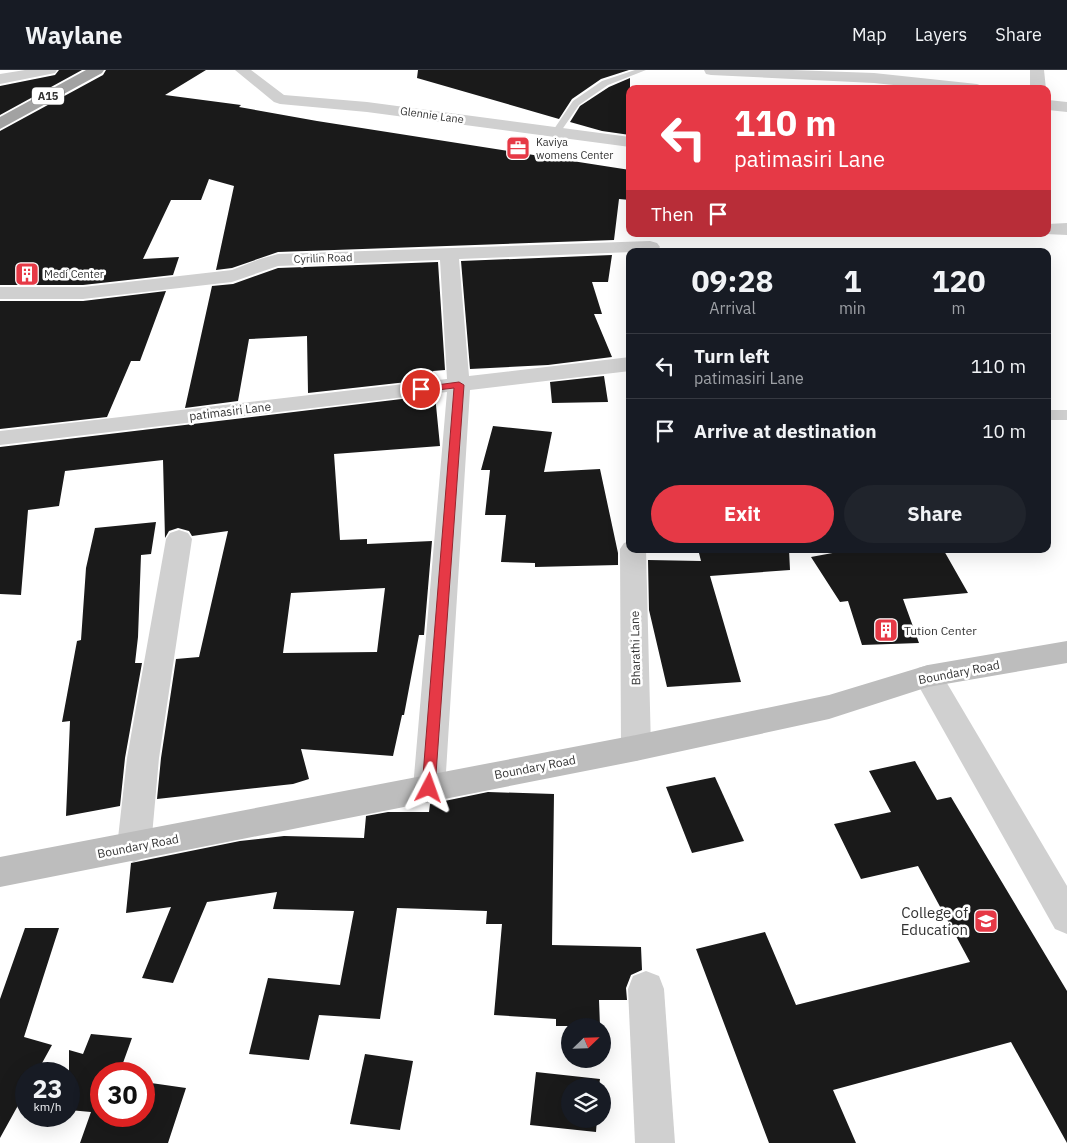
<!DOCTYPE html>
<style>
body{margin:0;font-family:"IBM Plex Sans",sans-serif;background:#20242c;color:#f1f3f6;height:100vh;display:flex;flex-direction:column;font-size:19px;white-space:nowrap}
*{box-sizing:border-box;margin:0}
p{font-size:16px;color:#9ea1a6}
.icon{flex:none;width:28px;height:28px;fill:none;stroke:currentColor;stroke-width:2;stroke-linecap:round;stroke-linejoin:round}
.map{position:relative;flex:1;overflow:hidden}
.panel{position:absolute;left:626px;top:178px;width:425px;height:305px;display:flex;flex-direction:column;background:#171b24;border-radius:10px;box-shadow:0 5px 20px #0002}
.panel>*{flex:none}
.top-card{position:absolute;left:626px;top:15px;width:425px;height:152px;border-radius:10px;box-shadow:0 5px 20px #0002;background:#e63946;color:#fff;overflow:hidden}
.needle{width:32px;rotate:67deg}
.fabs{position:absolute;left:561px;top:948px;display:grid;gap:10px}
.fabs a{display:grid;place-items:center;width:50px;height:50px;border-radius:50%;background:#171b24;box-shadow:0 5px 20px #0002;font-size:25px}
.speed{position:absolute;left:15px;top:992px;display:flex;gap:10px;font-size:25px;font-weight:700;text-align:center}
.speed>*{display:grid;place-content:center;width:65px;height:65px;border-radius:50%;background:#171b24;box-shadow:0 5px 20px #0002;line-height:1}
.speed small{font-size:12px;font-weight:400}
.speed .limit{border:8px solid #d22;background:#fff;color:#111}
.pin{position:absolute;display:grid;place-items:center;width:42px;height:42px;color:#fff;margin:-21px;border:2px solid #fff;border-radius:50%;box-shadow:0 1px 5px #0007}
.me{position:absolute;width:55px;margin:-28px;rotate:4deg;stroke-linejoin:round;filter:drop-shadow(0 0 4px #0008)}
.turn{display:flex;align-items:center;gap:18px;height:105px;padding:0 25px;font-size:22px}
.turn .icon{width:65px;height:65px;stroke-width:2.5}
.turn b{display:block;font-size:35px;line-height:42px}
.then{display:flex;align-items:center;height:48px;padding:0 25px;background:#0003;gap:10px;font-size:19px}
.eta{display:flex;justify-content:space-evenly;align-items:center;height:85px;text-align:center}
.eta b{font-size:30px;font-weight:800;line-height:35px}
.cta{display:flex;gap:10px;margin-top:auto;padding:10px 25px}
.cta a{flex:1;height:58px;border-radius:30px;background:#e63946;color:#fff;font-size:20px;font-weight:800;line-height:58px;text-align:center}
.cta a+a{background:#20242c;color:#f1f3f6}
ul{padding:0;list-style:none}
li{display:flex;align-items:center;gap:15px;height:65px;padding:0 25px;border-top:1px solid #363941}
li div{flex:1}
li b{display:block;font-size:19px}
li em{font-style:normal}
header{display:flex;align-items:center;gap:30px;box-sizing:border-box;height:70px;padding:0 25px;background:#171b24;border-bottom:1px solid #363941}
header strong{font-size:24px}
nav{display:flex;gap:28px;margin-inline-start:auto;font-size:18px}
.map>svg:first-child{display:block}
.building{fill:#1a1a1a;fill-rule:evenodd}
.lines{fill:none;stroke-linecap:round;stroke-linejoin:round}
.service{fill:#d0d0d0;fill-rule:evenodd}
.pedestrian{fill:#d0d0d0;fill-rule:evenodd}
.minor{fill:#d0d0d0;fill-rule:evenodd}
.secondary{fill:#bdbdbd;fill-rule:evenodd}
.trunk{fill:#a2a2a2;fill-rule:evenodd}
.route{fill:#e63946;stroke:#96252e}
.labels{text-anchor:middle;dominant-baseline:central;stroke-width:5;stroke-linejoin:round;paint-order:stroke}
.shield{fill:#fff;stroke:#707070;stroke-width:1}
.shield-label{font-size:11px;font-weight:bold;fill:#333}
.far-street-label{font-size:11px;fill:#333;stroke:#fff}
.far-poi-label{font-size:11px;fill:#333;stroke:#fff;text-anchor:start}
.street-label{font-size:12px;fill:#333;stroke:#fff}
.poi-label{font-size:12px;fill:#333;stroke:#fff;text-anchor:start}
.near-poi-label{font-size:15px;fill:#333;stroke:#fff;text-anchor:end}
</style>
<header>
<strong>Waylane</strong>
<nav><a>Map</a><a>Layers</a><a>Share</a></nav>
</header>
<div class="map">
<svg width="1067" height="1073" viewBox="0 0 1067 1073">
<rect width="100%" height="100%" fill="#fff"/>
<!-- building -->
<g class="building">
<path d="M59,0H82L0,45V16L55,5Z"/>
<path d="M106,0H206L165,25L241,35L239,37L317,51L630,100V130L619,129L614,170L278,182L232,198L216,200L234,116L209,109L201,130H171L143,189L179,187L173,205L83,215H0V61L103,5Z"/>
<path d="M418,0H629L601,9L572,29L559,49L417,8Z"/>
<path d="M630,8V65L602,61L570,52L580,36L609,17Z"/>
<path d="M612,185L608,212H592L602,244H594L612,287L548,295L470,299L461,191Z"/>
<path d="M438,192L445,300L433,301L434,309L308,323L307,266L249,269L238,331L185,338L212,216L233,214L278,198Z"/>
<path d="M166,221L140,291H131L107,347L0,359V231H83Z"/>
<path d="M604,306L608,332L552,333L550,312Z"/>
<path d="M435,325L440,376L334,384L340,470L367,469V474L432,471L424,565H419L404,645H402L393,686L301,679L309,709L293,714L157,729L161,688L176,589L199,587L228,461L192,466L189,461L178,458L169,461L165,468L163,390L65,401L59,436L28,440L21,525L0,524V377ZM385,518L377,582L283,583L291,523Z"/>
<path d="M493,356L552,362L544,402L600,399L618,483V495L535,497V493L501,492L506,445H485L490,400H481Z"/>
<path d="M156,452L151,484L141,485L138,567L135,593H142L125,688L120,736L66,746L70,651L62,652L77,571L81,570L86,498L95,458Z"/>
<path d="M698,479H789L790,500L710,506L741,612L667,617L649,540L648,490L701,491Z"/>
<path d="M854,479H943L968,523L903,529L919,573L862,575L848,531L840,532L811,487Z"/>
<path d="M915,691L937,730L951,727L1067,921V1073L1011,972L833,1020L856,1073H769L696,879L765,862L796,935L970,892L918,796L861,809L834,754L891,742L869,701Z"/>
<path d="M715,707L744,771L692,783L666,717Z"/>
<path d="M488,722L554,724L552,875L641,877L642,900L631,905L626,918L627,930H599L600,956H556V949L494,945L502,854H486L487,841L397,838L380,949L319,945L309,990L249,984L268,908L340,915L354,841L273,839L277,822L207,832L173,913L142,908L171,837L126,843L131,793L240,771L284,766L364,768L366,746L388,742H429L430,734Z"/>
<path d="M25,858H59L24,967L52,975L36,1004H26V1021L0,1068V929Z"/>
<path d="M91,964L132,968L119,1004H101V1046H144V1012L186,1018L168,1073H80L91,1042L69,1040V980L83,984Z"/>
<path d="M365,984L413,991L400,1060L350,1054Z"/>
<path d="M536,1002L600,1009L599,1016H570V1049H597L596,1062L530,1055Z"/>
</g>
<g class="lines">
<!-- service -->
<path class="service" d="M635,0H646L608,15L579,35L559,64H553L552,62L573,31L602,11Z"/>
<!-- pedestrian -->
<rect class="pedestrian" x="1048" y="340" width="19" height="10"/>
<!-- minor -->
<g class="minor">
<path d="M25,0H57L55,3L0,14V4Z"/>
<path d="M235,0H251L284,25L367,32L630,67V77L367,42L280,34L274,32Z"/>
<path d="M704,0H792L874,3L977,14L982,16L984,19H932L874,13L711,5L706,4Z"/>
<path d="M1030,0H1044L1046,19H1030Z"/>
<path d="M1048,30L1067,32V42L1048,40Z"/>
<path d="M1067,153V165L1045,164H1048V154Z"/>
<path d="M650,171L657,173L660,177L657,181L459,189L469,306L630,287V301L470,320L445,718L440,727L429,731L418,727L413,718L447,322L0,375V361L447,309L440,190L278,196L232,212L83,229H0V217H83L232,200L260,189L278,184Z"/>
<path d="M179,460L188,463L192,469L159,688L151,777L146,787L134,792L122,787L117,777L127,688L166,469L170,463Z"/>
<path d="M630,471V479H646L651,678L647,687L636,691L625,687L621,678L620,479L624,473Z"/>
<path d="M928,595L938,598L1067,816V864L1055,859L913,606L918,598Z"/>
<path d="M646,901L659,906L664,919L675,1073H635L628,919L633,906Z"/>
</g>
<!-- secondary -->
<path class="secondary" d="M1067,571V593L928,617L829,649L636,691L0,817V787L636,665L829,625L928,595Z"/>
<!-- trunk -->
<path class="trunk" d="M86,0H104L102,3L0,59V47Z"/>
</g>
<!-- route -->
<path class="route" d="M459,312L464,315L435,718L433,722L429,724L424,722L422,718L454,318L421,322L416,319L421,317Z"/>
<!-- icons -->
<defs>
<g id="office-square" transform="scale(1.25)"><rect x="-9" y="-9" width="18" height="18" rx="4" fill="#e63946" stroke="#fff"/><path d="M-6-3h4V-5.5h4V-3h4V5H-6ZM-1-4.5V-3h2v-1.5ZM-6 0V1H6V0Z" fill="#fff"/></g>
<g id="building-square" transform="scale(1.25)"><rect x="-9" y="-9" width="18" height="18" rx="4" fill="#e63946" stroke="#fff"/><path d="M-4-6H4V6H1V3H-1V6H-4ZM-2.5-4.3h1.7v1.8h-1.7ZM.8-4.3h1.7v1.8H.8ZM-2.5-1h1.7V.8h-1.7ZM.8-1h1.7V.8H.8Z" fill="#fff"/></g>
<g id="university-square" transform="scale(1.25)"><rect x="-9" y="-9" width="18" height="18" rx="4" fill="#e63946" stroke="#fff"/><path d="M0-5L7-2L0 1L-7-2ZM-4 1L0 2.5L4 1V4Q0 6-4 4Z" fill="#fff"/></g>
</defs>
<g fill-rule="evenodd">
<use href="#office-square" x="518" y="78"/>
<use href="#building-square" x="27" y="204"/>
<use href="#building-square" x="886" y="560"/>
<use href="#university-square" x="986" y="851"/>
</g>
<g class="labels">
<!-- shield labels -->
<rect class="shield" x="32" y="17.5" width="32" height="17" rx="4"/>
<g class="shield-label">
<text x="48" y="26">A15</text>
</g>
<!-- far-street labels -->
<g class="far-street-label">
<text transform="translate(432 45) rotate(8)">Glennie Lane</text>
<text transform="translate(323 188) rotate(-2)">Cyrilin Road</text>
</g>
<!-- far-poi labels -->
<g class="far-poi-label">
<text x="536" y="72">Kaviya<tspan x="536" dy="13">womens Center</tspan></text>
<text x="44" y="204">Medi Center</text>
</g>
<!-- street labels -->
<g class="street-label">
<text transform="translate(230 341) rotate(-7)">patimasiri Lane</text>
<text transform="translate(635 578) rotate(-91)">Bharathi Lane</text>
<text transform="translate(959 602) rotate(-11)">Boundary Road</text>
<text transform="translate(535 697) rotate(-11)">Boundary Road</text>
<text transform="translate(138 776) rotate(-11)">Boundary Road</text>
</g>
<!-- poi labels -->
<g class="poi-label">
<text x="904" y="560">Tution Center</text>
</g>
<!-- near-poi labels -->
<g class="near-poi-label">
<text x="968" y="842">College of<tspan x="968" dy="17">Education</tspan></text>
</g>
</g>
</svg>
<div class="fabs">
<a><svg class="needle" viewBox="-14 -14 28 28"><path d="M0-13l5 13h-10z" fill="#e53935"/><path d="M0 13l5-13h-10z" fill="#9ea1a6"/></svg></a>
<a><svg class="icon" aria-label="layers" viewBox="0 0 24 24"><path d="M12 4l9 5-9 5-9-5zM3 14l9 5 9-5"/></svg></a>
</div>
<div class="speed"><div>23<small>km/h</small></div><div class="limit">30</div></div>
<div class="pin" style="left:421px;top:319px;background:#d93025"><svg class="icon" aria-label="arrive" viewBox="0 0 24 24"><path d="M6 21V4h12l-3 4 3 4H6"/></svg></div>
<svg class="me" style="left:429px;top:718px" viewBox="-20 -20 40 40"><path d="M0-17L14 15 0 8-14 15z" fill="#e63946" stroke="#fff" stroke-width="4"/></svg>
<div class="top-card">
<div class="turn"><svg class="icon" aria-label="left" viewBox="0 0 24 24"><path d="M17 20v-9H6M10 6l-5 5 5 5"/></svg><div><b>110 m</b>patimasiri Lane</div></div>
<div class="then">Then<svg class="icon" aria-label="arrive" viewBox="0 0 24 24"><path d="M6 21V4h12l-3 4 3 4H6"/></svg></div>
</div>
<section class="panel">
<div class="eta">
<div><b>09:28</b><p>Arrival</p></div>
<div><b>1</b><p>min</p></div>
<div><b>120</b><p>m</p></div>
</div>
<ul>
<li><svg class="icon" aria-label="left" viewBox="0 0 24 24"><path d="M17 20v-9H6M10 6l-5 5 5 5"/></svg><div><b>Turn left</b><p>patimasiri Lane</p></div><em>110 m</em></li>
<li><svg class="icon" aria-label="arrive" viewBox="0 0 24 24"><path d="M6 21V4h12l-3 4 3 4H6"/></svg><div><b>Arrive at destination</b></div><em>10 m</em></li>
</ul>
<div class="cta"><a>Exit</a><a>Share</a></div>
</section>
</div>
